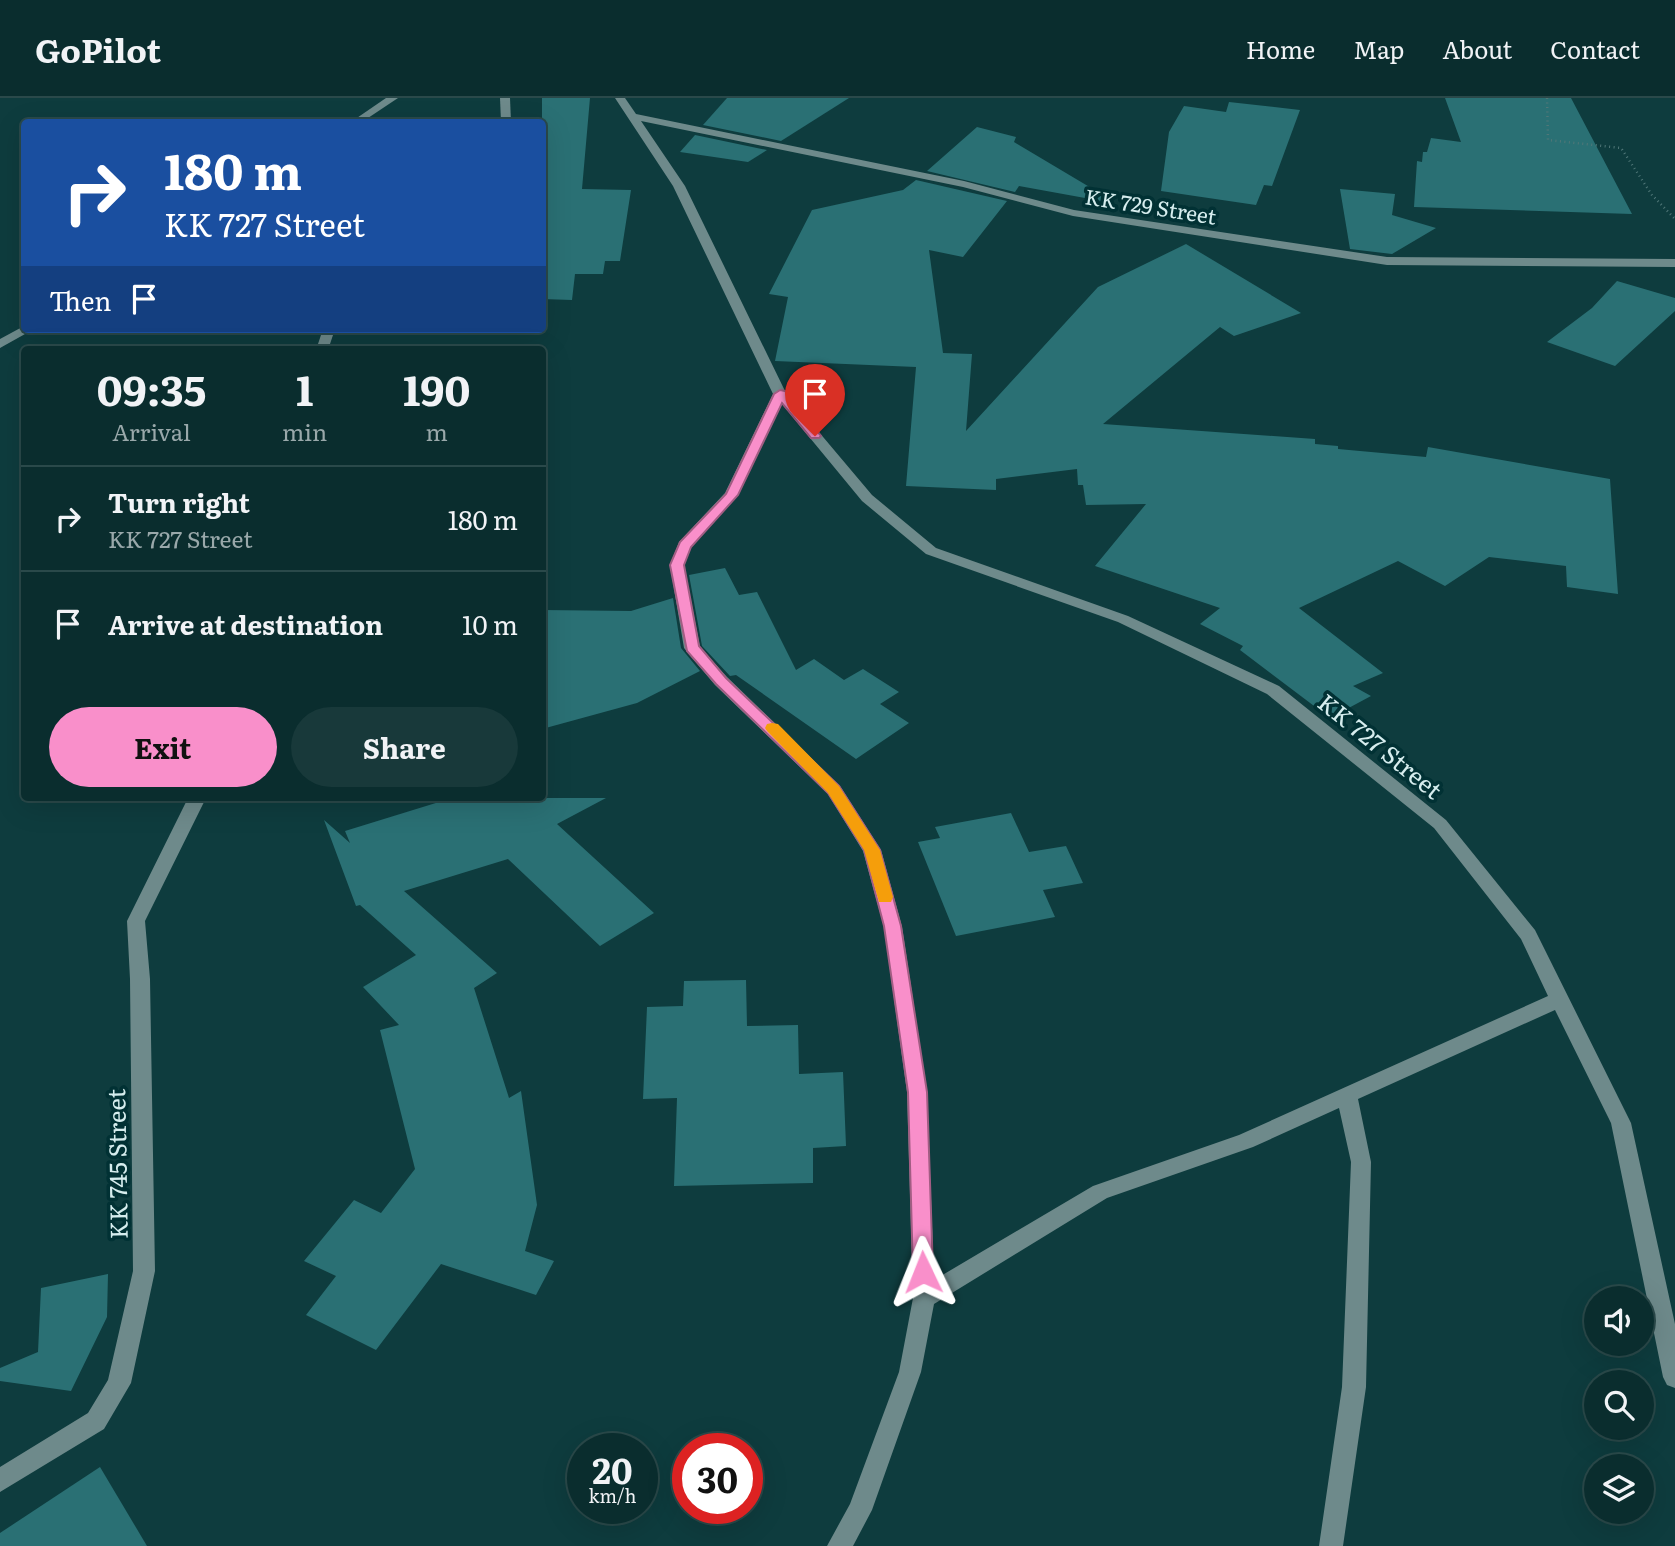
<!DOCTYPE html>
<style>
body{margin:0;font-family:Literata,serif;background:#18393a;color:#f1f3f6;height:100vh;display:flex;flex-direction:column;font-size:26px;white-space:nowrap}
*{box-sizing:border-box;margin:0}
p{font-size:23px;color:#99a8aa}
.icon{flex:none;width:38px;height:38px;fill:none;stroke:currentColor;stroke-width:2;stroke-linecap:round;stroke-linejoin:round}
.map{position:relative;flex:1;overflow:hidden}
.panel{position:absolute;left:21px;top:248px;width:525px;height:455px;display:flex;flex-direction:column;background:#0a2d2e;border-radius:7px;box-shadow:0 7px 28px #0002,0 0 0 2px #2a494a}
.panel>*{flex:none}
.banner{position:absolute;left:21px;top:21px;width:525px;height:214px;border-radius:7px;box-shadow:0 7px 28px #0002,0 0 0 2px #2a494a;background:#1a4fa0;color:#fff;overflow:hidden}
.fabs{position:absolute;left:1584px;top:1188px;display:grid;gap:14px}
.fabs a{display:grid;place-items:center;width:70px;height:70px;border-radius:50%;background:#0a2d2e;box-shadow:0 7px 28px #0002,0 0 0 2px #2a494a;font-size:35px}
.speed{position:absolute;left:567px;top:1335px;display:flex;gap:14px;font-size:35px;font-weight:700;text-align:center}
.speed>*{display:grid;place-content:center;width:91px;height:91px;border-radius:50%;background:#0a2d2e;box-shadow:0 7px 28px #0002,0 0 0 2px #2a494a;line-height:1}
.speed small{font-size:18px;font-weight:400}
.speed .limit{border:10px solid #d22;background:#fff;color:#111}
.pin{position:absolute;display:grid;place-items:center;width:60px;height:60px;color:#fff;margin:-72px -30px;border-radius:50% 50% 50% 0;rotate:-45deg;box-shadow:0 0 7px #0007}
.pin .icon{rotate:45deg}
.me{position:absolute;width:77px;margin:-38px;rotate:358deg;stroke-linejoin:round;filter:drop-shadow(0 0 5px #0008)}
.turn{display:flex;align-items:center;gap:24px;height:147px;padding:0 28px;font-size:32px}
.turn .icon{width:91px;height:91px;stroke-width:2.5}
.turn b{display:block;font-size:49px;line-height:60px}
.then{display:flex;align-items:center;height:66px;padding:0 28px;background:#0003;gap:14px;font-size:26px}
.eta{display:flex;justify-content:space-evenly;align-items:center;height:119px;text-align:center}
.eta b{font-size:42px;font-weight:700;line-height:49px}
.primary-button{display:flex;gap:14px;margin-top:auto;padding:14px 28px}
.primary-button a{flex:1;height:80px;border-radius:42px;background:#f98fca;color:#111;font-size:28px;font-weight:700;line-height:80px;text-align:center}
.primary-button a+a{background:#18393a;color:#f1f3f6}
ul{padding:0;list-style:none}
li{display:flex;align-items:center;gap:21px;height:105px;padding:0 28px;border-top:2px solid #2a494a}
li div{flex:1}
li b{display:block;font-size:26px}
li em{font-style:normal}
header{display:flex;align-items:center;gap:42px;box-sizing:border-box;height:98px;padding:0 35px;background:#0a2d2e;border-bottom:2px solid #2a494a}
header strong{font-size:33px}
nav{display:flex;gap:38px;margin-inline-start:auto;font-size:24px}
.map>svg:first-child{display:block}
.building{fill:#2a7074}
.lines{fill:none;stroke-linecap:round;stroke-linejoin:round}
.path{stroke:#507778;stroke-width:2.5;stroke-dasharray:1 3.5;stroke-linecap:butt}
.minor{fill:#6e8a8b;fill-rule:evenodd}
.route{fill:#f98fca;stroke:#a25d83;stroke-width:2}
.slow{fill:#f59e0b}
.labels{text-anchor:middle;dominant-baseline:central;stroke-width:7;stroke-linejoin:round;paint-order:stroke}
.far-street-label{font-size:21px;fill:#d6edee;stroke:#013134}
.street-label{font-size:24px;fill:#d6edee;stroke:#013134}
</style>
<header>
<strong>GoPilot</strong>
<nav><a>Home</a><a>Map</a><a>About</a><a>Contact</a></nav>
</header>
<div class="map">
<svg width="1675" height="1448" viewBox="0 0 1675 1448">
<rect width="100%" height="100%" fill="#0e3c3e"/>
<!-- building -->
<g class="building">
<path d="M542,0H590L582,91L631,92L620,163H605L603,176H575L572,202L542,201Z"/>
<path d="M727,0H849L781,43L703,27Z"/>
<path d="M1445,0H1571L1632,116L1414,109L1417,63L1422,64L1423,54H1427L1431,40L1461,44Z"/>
<path d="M1229,4L1300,12L1272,88L1264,87L1256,107L1161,93L1169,34L1184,8L1226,14Z"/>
<path d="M977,29L1016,39L1014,44L1108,100L1107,104L1019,88L1015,94L927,73Z"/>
<path d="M695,37L767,52L748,64L680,54Z"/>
<path d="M916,82L1007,103L963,159L929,152L943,255L972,256L966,333L1098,189L1186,146L1301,215L1234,238L1220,229L1103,326L1315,341V346L1338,348V351L1426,359L1428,349L1610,381L1618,496L1567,489L1566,468L1489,459L1445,488L1398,463L1299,510L1383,575L1353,588L1371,598L1330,620L1240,552L1243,548L1200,526L1220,510L1095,468L1146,406L1086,407L1083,387H1078L1077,371L996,381V392L906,388L916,269L775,263L788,199L769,196L812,112L903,92Z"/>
<path d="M1340,91L1395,96L1392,117L1436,130L1392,156L1350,151Z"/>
<path d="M1617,183L1675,200V213L1615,268L1547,244L1592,210Z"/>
<path d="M725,470L739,497L757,494L796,572L814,561L844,582L863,571L899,594L880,606L909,625L856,661L736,577L730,578L702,548L689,477Z"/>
<path d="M673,500L681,550L700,573L637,605L542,631V512L631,513Z"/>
<path d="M452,700H606L557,726L654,815L600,848L508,761L404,793L497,875L474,890L509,1000L521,993L537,1107L525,1153L554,1163L536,1197L441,1166L376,1252L306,1217L336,1178L304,1163L354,1102L381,1115L415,1071L380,932L399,927L363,889L416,857L360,807L356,808L324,722L350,745L345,733Z"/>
<path d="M1011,715L1029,754L1066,748L1083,785L1043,792L1055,819L956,838L918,744L940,740L935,729Z"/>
<path d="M746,882L747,928L798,927L799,976L843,974L846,1048L813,1050V1085L674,1088L677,1000L643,1001L647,909L683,908L684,883Z"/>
<path d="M108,1176L107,1219L71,1293L0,1283V1270L38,1254L41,1190Z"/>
<path d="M100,1369L147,1448H0V1435Z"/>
</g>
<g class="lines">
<!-- path -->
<path class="path" d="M1547,0L1548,42L1621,50L1652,97L1675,121"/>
<!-- minor -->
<g class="minor">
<path d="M386,0H398L362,24H351Z"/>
<path d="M500,0H510L511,24H501Z"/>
<path d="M615,0H625L636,16L964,83L1074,112L1387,159L1675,161V169L1387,167L1073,118L963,89L641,23L685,88L786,295L872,397L936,450L1128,518L1279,588L1446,722L1535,832L1631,1025L1675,1226V1290L1667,1287L1663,1279L1611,1025L1555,912L1358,1001L1371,1064L1366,1289L1343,1448H1319L1342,1289L1351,1064L1339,1010L1253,1049L1107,1100L934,1206L921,1274L872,1412L853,1448H827L850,1406L899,1274L913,1200L907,994L884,829L863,753L828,696L715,587L684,550L670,467L679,444L725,395L773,296L673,88ZM782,306L862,403L926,456L1118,524L1267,596L1434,730L1521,841L1548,898L1239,1037L1093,1088L934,1182L927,994L902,829L881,752L840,688L727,579L700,549L684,467L691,448L738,397Z"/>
<path d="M24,228V231H34L0,250V241Z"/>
<path d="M323,231H335L328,252H316Z"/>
<path d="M188,700H206L145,823L150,881L155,1173L131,1285L104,1331L0,1394V1369L88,1315L108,1282L133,1173L130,881L127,823Z"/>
</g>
</g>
<!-- route -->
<path class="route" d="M780,292L785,293L821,338L819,340H811L782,305L738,397L691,449L684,467L699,548L726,580L839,688L880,752L901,828L927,994L933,1174L931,1181L923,1183L916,1181L913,1174L908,994L884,828L864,752L828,695L716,586L687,553L670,467L680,444L726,396L774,296Z"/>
<!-- slow -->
<path class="slow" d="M772,625L778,626L839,688L880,752L893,799L891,804H879L864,752L828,695L767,633L765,630L767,626Z"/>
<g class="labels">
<!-- far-street labels -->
<g class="far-street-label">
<text transform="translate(1151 107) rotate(9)">KK 729 Street</text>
</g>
<!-- street labels -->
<g class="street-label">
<text transform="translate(1381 647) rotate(39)">KK 727 Street</text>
<text transform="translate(116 1066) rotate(-91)">KK 745 Street</text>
</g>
</g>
</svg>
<div class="fabs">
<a><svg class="icon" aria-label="sound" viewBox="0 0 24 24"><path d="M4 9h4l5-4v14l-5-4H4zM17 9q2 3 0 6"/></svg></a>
<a><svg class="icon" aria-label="search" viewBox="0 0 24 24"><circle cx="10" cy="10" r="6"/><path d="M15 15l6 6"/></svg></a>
<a><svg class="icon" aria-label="layers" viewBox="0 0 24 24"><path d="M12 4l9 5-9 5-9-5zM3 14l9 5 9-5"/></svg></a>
</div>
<div class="speed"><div>20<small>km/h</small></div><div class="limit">30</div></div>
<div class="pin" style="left:815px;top:338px;background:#d93025"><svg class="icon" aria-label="arrive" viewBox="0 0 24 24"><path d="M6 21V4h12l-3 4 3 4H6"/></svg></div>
<svg class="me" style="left:923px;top:1174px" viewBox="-20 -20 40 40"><path d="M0-17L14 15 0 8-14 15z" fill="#f98fca" stroke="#fff" stroke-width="4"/></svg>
<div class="banner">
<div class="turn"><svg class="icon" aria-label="right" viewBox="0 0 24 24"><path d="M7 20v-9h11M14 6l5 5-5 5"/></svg><div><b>180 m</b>KK 727 Street</div></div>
<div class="then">Then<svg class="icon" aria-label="arrive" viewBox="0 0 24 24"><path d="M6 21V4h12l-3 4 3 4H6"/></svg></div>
</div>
<section class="panel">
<div class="eta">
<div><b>09:35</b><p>Arrival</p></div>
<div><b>1</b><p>min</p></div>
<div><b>190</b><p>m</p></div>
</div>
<ul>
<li><svg class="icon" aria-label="right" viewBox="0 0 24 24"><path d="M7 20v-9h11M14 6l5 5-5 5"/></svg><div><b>Turn right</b><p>KK 727 Street</p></div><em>180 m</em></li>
<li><svg class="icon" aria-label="arrive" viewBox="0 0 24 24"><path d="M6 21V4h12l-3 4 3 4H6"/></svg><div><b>Arrive at destination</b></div><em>10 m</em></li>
</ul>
<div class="primary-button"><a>Exit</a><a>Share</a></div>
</section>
</div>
